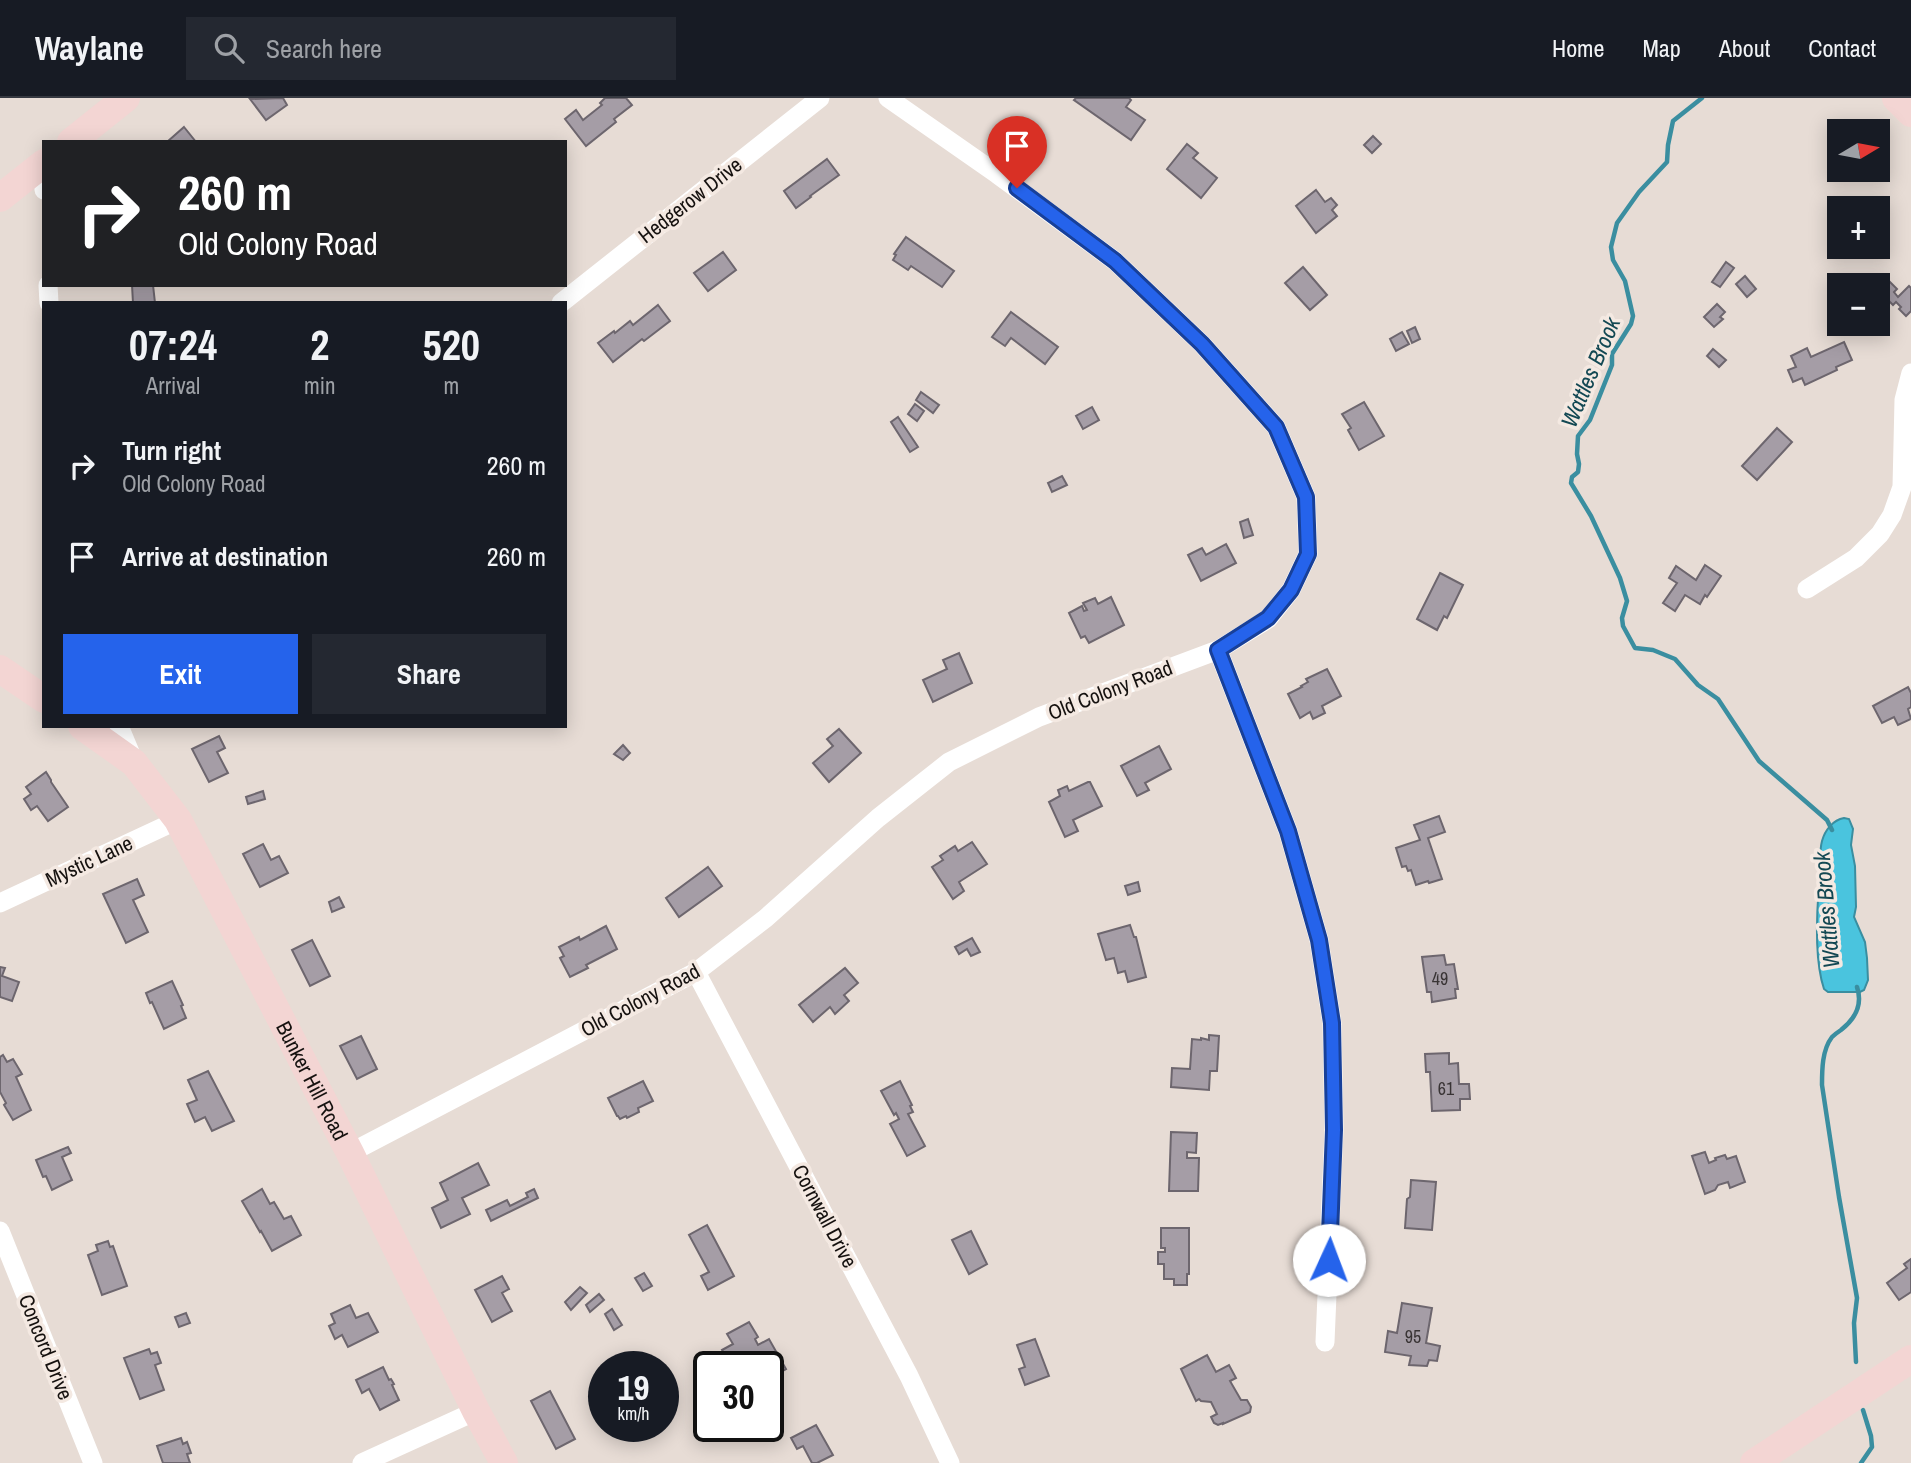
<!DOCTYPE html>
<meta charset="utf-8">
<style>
body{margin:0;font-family:"Archivo Narrow",sans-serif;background:#242831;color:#f1f3f6;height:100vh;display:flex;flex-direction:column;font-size:26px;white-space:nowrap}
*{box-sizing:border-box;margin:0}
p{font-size:23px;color:#9ea1a6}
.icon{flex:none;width:38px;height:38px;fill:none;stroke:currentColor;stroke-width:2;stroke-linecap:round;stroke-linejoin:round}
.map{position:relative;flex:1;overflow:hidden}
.sheet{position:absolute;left:42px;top:203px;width:525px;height:427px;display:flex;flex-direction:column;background:#171b24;border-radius:0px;box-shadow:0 4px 18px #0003}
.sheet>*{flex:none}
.hud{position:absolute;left:42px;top:42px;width:525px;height:147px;border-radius:0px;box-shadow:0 4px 18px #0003;background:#202124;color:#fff;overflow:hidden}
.needle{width:46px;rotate:80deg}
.tools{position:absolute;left:1827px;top:21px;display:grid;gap:14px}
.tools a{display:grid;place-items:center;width:63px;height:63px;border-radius:0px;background:#171b24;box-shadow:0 4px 18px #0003;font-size:35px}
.speed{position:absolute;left:588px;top:1253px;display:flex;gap:14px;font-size:35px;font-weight:700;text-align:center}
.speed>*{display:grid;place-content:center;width:91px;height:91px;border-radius:50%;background:#171b24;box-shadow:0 4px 18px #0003;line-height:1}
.speed small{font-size:18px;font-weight:400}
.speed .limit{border:4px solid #111;border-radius:10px;background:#fff;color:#111}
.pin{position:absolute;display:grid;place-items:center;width:60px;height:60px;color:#fff;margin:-72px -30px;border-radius:50% 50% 50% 0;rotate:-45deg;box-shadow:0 0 7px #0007}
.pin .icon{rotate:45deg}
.me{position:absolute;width:77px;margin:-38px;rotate:2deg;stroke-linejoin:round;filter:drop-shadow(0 0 5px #0008)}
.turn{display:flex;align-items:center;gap:24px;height:147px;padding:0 21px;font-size:32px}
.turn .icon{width:91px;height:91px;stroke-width:2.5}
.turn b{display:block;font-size:49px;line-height:60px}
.eta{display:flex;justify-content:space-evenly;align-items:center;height:119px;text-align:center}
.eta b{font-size:42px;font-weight:700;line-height:49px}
.button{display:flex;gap:14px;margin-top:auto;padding:14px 21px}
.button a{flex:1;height:80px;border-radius:0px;background:#2563eb;color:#fff;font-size:28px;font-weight:700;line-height:80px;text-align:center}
.button a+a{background:#242831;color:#f1f3f6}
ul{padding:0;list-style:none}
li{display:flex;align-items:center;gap:21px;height:91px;padding:0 21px}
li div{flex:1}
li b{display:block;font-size:26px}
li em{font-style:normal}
header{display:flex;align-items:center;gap:42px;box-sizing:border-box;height:98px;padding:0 35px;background:#171b24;border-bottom:2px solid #363941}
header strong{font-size:33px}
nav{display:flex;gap:38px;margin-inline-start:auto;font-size:24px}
.search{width:490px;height:63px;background:#242831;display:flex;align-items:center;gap:18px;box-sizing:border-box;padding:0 24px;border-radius:0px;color:#9ea1a6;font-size:26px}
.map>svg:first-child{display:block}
.water{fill:#4ac4de;stroke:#3a8ea0;stroke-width:2}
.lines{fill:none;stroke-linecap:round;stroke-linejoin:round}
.stream{stroke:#3a8ea0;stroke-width:4.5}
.building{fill:#a59da6;stroke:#6d666e;stroke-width:2}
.street{stroke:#fff;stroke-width:19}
.secondary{stroke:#f3d5d3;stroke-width:28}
.route-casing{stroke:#184099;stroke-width:18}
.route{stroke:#2563eb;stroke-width:12}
.labels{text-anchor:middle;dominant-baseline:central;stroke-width:7;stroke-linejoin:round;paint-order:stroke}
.number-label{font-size:18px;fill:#393435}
.street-label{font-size:21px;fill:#15110f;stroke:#f4e9e2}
.water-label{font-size:23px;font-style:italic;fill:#134853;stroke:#f4e9e2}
</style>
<header>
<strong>Waylane</strong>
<div class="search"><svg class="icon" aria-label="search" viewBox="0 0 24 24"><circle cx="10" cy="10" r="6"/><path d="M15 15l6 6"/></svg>Search here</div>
<nav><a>Home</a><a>Map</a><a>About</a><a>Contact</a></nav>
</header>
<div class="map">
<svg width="1911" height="1365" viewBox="0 0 1911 1365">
<rect width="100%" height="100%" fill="#e7dcd5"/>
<!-- water -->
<path class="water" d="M1844,720L1849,721L1853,731L1851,747L1855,768L1856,809L1854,819L1865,844L1867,860L1868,882L1864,892L1860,894H1828L1824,891C1814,861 1817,807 1820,776C1821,765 1819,754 1822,743C1825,732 1833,722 1844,720Z"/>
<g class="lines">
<!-- stream -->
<g class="stream">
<path d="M1702,0L1673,23L1668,47L1667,64L1639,94L1617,125L1611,149L1613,162L1625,183L1633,218L1631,226L1612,256V267L1590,322L1578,338L1577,356L1579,366L1578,374L1572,379L1571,385L1591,418L1620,480L1627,503L1622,520L1623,528L1635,550L1653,552L1675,561L1698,587L1718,601L1759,663L1827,722L1832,732"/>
<path d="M1856,1264L1854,1225L1857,1200L1839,1099L1822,987C1822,972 1822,952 1832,939C1835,936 1838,934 1841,932C1855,921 1863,907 1857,889"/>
<path d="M1861,1365L1872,1349L1871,1338L1863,1312"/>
</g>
</g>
<!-- building -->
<g class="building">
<path d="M283,0L287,7L266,22L250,1Z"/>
<path d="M605,0H626L632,7L614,21L616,24L586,48L565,21L576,12L583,22L602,7L600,5Z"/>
<path d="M1076,0H1129L1131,2L1126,9L1145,22L1131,42L1074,2Z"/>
<path d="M184,29L196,44H167Z"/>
<path d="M1373,38L1381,46L1372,55L1364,47Z"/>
<path d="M1187,46L1198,55L1193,60L1217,80L1201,100L1167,71Z"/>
<path d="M827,61L839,77L810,98L811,99L796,110L784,93Z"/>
<path d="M1316,92L1325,104L1331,100L1337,107L1332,112L1337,118L1316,135L1296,108Z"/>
<path d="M906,139L954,173L942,189L911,168L908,172L893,162L896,157L894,156Z"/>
<path d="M723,154L736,172L708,193L694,175Z"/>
<path d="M1726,164L1734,170L1720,189L1712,184Z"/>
<path d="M1303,169L1327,197L1310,212L1285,185Z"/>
<path d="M1745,178L1756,191L1747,199L1736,186Z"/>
<path d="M1884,178L1897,191L1894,194L1898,199L1909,188L1911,190V213L1906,218L1899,211L1901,209L1896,204L1893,207L1887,201L1881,207L1878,204V187H1874Z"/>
<path d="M132,187H153L155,205H133Z"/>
<path d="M1717,206L1725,214L1720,219L1723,221L1714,229L1704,219Z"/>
<path d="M658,207L670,223L644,243L642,241L613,264L598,245L614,233L615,235L630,223L633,227Z"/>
<path d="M1011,214L1058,249L1045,266L1011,240L1005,248L992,239Z"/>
<path d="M1415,229L1420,241L1412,245L1407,233Z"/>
<path d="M1402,234L1409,246L1396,253L1390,241Z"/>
<path d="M1844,244L1852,262L1836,269L1837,272L1805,287L1802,280L1793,284L1788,272L1796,269L1791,258L1807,250L1811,259Z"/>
<path d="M1713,251L1726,262L1719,269L1707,258Z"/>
<path d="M921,294L939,307L933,315L916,302Z"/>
<path d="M1364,304L1384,338L1359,352L1348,332L1351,330L1342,316Z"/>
<path d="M915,306L924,313L917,323L908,316Z"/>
<path d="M1092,309L1099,322L1083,331L1076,318Z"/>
<path d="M898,319L918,349L910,354L891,324Z"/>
<path d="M1777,330L1792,344L1757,382L1742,368Z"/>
<path d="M1062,378L1067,387L1052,394L1048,385Z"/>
<path d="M1248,421L1253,437L1244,440L1240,424Z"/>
<path d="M1226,446L1236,465L1201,483L1188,457L1202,450L1206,457Z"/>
<path d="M1705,467L1721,478L1707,499L1705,497L1700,506L1685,497L1675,513L1663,505L1677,485L1669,480L1676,468L1696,482Z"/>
<path d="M1440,475L1463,487L1447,520L1444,518L1437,532L1417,521Z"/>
<path d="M1111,499L1124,527L1089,545L1085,538L1081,540L1069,515L1082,508L1084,513L1087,512L1083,505L1095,500L1098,506Z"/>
<path d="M959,555L972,585L933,604L923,582L947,571L943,562Z"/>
<path d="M1327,571L1341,598L1322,608L1325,615L1313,621L1310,614L1300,620L1288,596L1302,589L1301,588L1308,584L1306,581Z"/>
<path d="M1908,589L1911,595V609L1908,611L1911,621L1898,627L1894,619L1882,625L1873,608Z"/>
<path d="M839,631L861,655L829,684L813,665L833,648L827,641Z"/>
<path d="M219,638L225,650L217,654L228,675L209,684L192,651Z"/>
<path d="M623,647L630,655L623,662L614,656Z"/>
<path d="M1159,648L1171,671L1145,685L1149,692L1137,698L1121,668Z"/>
<path d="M46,674L51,682V684L68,709L48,723L37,708L31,712L24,701L31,696L26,689Z"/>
<path d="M1088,684H1090L1102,708L1073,722L1078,733L1065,739L1049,704L1060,698L1058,692L1067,688L1069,693Z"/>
<path d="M263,693L265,701L248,706L246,699Z"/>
<path d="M1439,718L1445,734L1428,740L1442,781L1429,785L1428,783L1416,787L1411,772L1408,773L1406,768L1402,769L1396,750L1420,742L1414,727Z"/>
<path d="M972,744L987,766L959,784L964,793L953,801L932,769L943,762L940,758L955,748L958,753Z"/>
<path d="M263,746L271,762L279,758L288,775L260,789L243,756Z"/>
<path d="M708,769L722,788L679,819L666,800Z"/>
<path d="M137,781L144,797L133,802L148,834L126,845L103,796Z"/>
<path d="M1138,784L1140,793L1128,797L1125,788Z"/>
<path d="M339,799L344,809L332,814L329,804Z"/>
<path d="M1130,827L1134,839H1136L1146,879L1128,884L1125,873L1118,875L1114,860L1106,862L1098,836Z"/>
<path d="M606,828L617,851L586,867L588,870L570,879L560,860L564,858L559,849L579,839L580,842Z"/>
<path d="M972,840L980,854L971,858L967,851L959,856L955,849Z"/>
<path d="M312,842L330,878L310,888L292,852Z"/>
<path d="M1444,857L1446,867L1454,866L1458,891H1455L1456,900L1432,904L1431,894H1427L1422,859Z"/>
<path d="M0,869L5,870L2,878L19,884L12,903L0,899Z"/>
<path d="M845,870L858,885L844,897L849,903L835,916L830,909L813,924L799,907Z"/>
<path d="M172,883L183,907L181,908L186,920L164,931L152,904L150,905L146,895Z"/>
<path d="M1209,937L1219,938L1217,973H1210L1209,992L1171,989L1172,970L1190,971L1192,941L1201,942V940L1209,942Z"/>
<path d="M361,938L377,971L357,981L340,948Z"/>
<path d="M1449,955V966L1458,965L1459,986H1469L1470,1001H1460V1012L1432,1013L1430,974H1426L1425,956Z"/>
<path d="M3,957L7,964L13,961L22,976L16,979L31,1012L13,1022L4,1007L6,1005L0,994V959Z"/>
<path d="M208,973L234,1023L212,1033L205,1019L195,1024L187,1006L197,1002L188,982Z"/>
<path d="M643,983L653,1003L638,1010L639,1014L627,1020L626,1018L620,1021L618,1018H617L608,1000Z"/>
<path d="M900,983L912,1007L910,1008L913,1014L908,1016L925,1048L907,1058L890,1026L899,1021L896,1015L894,1017L881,993Z"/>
<path d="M1171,1034L1197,1035L1196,1055L1187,1054V1060H1199L1198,1093H1169Z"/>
<path d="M68,1049L71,1055L62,1059L72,1082L52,1092L46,1078L43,1079L36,1062Z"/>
<path d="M1705,1054L1709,1065L1716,1062L1715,1060L1725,1057L1727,1061L1736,1058L1745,1084L1730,1090L1728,1084L1718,1087L1715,1092L1705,1096L1692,1058Z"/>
<path d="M478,1065L489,1087L462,1100L470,1116L441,1130L432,1110L448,1102L440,1085Z"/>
<path d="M1411,1082L1436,1084L1432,1132L1405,1130L1407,1101L1410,1099Z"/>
<path d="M262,1091L270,1106L274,1104L284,1121L291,1118L301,1137L272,1153L261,1133L260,1134L242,1103Z"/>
<path d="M534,1091L538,1100L491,1123L486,1112L507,1102L510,1108L528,1099L526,1095Z"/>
<path d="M707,1127L734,1178L708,1192L701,1178L709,1174L689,1137Z"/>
<path d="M1161,1130H1189V1176H1187V1187H1174V1181H1164V1166H1158V1154H1165V1150H1161Z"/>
<path d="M971,1133L987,1166L969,1176L952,1142Z"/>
<path d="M108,1143L110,1149L113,1148L127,1188L102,1197L88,1157L98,1153L96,1147Z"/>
<path d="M1911,1161V1194L1899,1202L1887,1185L1907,1170L1904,1166Z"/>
<path d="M644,1175L652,1188L643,1193L635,1180Z"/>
<path d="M502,1178L509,1191L502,1195L512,1213L492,1224L475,1192Z"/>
<path d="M580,1189L587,1195L571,1212L565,1204Z"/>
<path d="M599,1196L604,1202L590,1214L586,1207Z"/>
<path d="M1402,1205L1432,1210L1426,1245L1440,1248L1437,1263L1429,1262L1427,1268L1409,1267L1411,1258L1385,1254L1388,1233L1397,1235Z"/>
<path d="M350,1207L356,1220L368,1215L378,1234L348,1249L342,1237L335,1241L329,1228L335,1225L331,1216Z"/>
<path d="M612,1211L622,1227L614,1232L605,1216Z"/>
<path d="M186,1215L190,1225L179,1229L175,1219Z"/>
<path d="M749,1224L758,1239L755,1241L758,1247L769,1241L786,1271L768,1281V1269H760L756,1262L743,1269H740L736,1261L729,1264L722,1252L733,1246L727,1236Z"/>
<path d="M1035,1241L1049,1278L1025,1287L1019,1271L1025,1269L1017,1247Z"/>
<path d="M149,1251L151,1256L157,1254L161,1265L155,1267L164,1292L140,1301L124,1260Z"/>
<path d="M1207,1257L1216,1274L1229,1267L1236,1280L1230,1283L1241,1302H1247L1251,1309L1250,1314L1223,1326V1325L1218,1327L1214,1325L1211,1319L1217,1316L1211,1304L1201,1303L1199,1301L1196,1303L1181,1271Z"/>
<path d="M383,1269L389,1282L391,1281L394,1286L392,1287L399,1302L380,1312L369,1291L362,1295L356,1282Z"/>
<path d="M550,1293L575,1341L556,1351L531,1303Z"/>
<path d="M816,1327L833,1357L817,1365H812L803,1348L797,1351L791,1340Z"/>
<path d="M181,1340L183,1346L187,1344L191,1355L187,1356L190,1365H163L157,1348Z"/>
</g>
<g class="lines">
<!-- street -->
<g class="street">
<path d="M43,66L44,92"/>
<path d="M48,187L49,205"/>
<path d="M561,205L820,0"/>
<path d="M1807,491L1856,460L1880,436L1892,417L1902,389L1904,302L1911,275"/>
<path d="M1218,552L1288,733L1319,842L1332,925L1334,1032L1325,1244"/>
<path d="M119,628L134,664"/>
<path d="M0,805L178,722"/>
<path d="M696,874L909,1278L950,1365"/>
<path d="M350,1055L696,874L766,820L878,720L949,664L1039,619L1218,552L1268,521L1291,492L1308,456L1306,399L1276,329L1202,246L1115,163L997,76L888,0"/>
<path d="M0,1133L93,1365"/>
<path d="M362,1365L476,1313"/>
</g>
<!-- secondary -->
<g class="secondary">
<path d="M1896,0L1911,15"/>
<path d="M71,44L126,0"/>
<path d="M0,100L44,65"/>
<path d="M0,571L44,601"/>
<path id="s1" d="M82,628L134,665L178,722L350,1055L476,1313L504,1365"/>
<path d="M1754,1365L1911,1261"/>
</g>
</g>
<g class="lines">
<!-- route casing -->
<g class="route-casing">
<path id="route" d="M1017,90L1115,163L1202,246L1276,329L1306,399L1308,456L1291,492L1268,520L1218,552L1288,733L1319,842L1332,925L1334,1032L1329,1162"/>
</g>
<!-- route -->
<use href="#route" class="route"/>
</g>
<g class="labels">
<!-- number labels -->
<g class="number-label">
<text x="1440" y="880">49</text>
<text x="1446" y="990">61</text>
<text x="1413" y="1238">95</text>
</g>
<!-- street labels -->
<g class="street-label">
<text transform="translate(690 102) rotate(-38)">Hedgerow Drive</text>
<text transform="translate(1110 592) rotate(-21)">Old Colony Road</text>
<text transform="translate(89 763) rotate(-25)">Mystic Lane</text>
<text transform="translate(640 902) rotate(-28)">Old Colony Road</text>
<text stroke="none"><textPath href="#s1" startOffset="429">Bunker Hill Road</textPath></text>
<text transform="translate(825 1118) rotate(62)">Cornwall Drive</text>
<text transform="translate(46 1249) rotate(68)">Concord Drive</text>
</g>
<!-- water labels -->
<g class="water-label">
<text transform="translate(1590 274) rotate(-67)">Wattles Brook</text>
<text transform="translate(1826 812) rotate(-95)">Wattles Brook</text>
</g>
</g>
</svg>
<div class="tools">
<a><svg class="needle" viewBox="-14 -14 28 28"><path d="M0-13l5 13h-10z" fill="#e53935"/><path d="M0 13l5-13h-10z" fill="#9ea1a6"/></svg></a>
<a>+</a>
<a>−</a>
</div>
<div class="speed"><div>19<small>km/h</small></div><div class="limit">30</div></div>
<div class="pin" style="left:1017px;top:90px;background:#d93025"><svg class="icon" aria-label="arrive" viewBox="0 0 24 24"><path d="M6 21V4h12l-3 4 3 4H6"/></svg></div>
<svg class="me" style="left:1329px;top:1162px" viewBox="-20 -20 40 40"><circle r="19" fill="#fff"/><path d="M0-13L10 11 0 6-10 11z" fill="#2563eb"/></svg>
<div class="hud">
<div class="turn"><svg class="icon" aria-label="right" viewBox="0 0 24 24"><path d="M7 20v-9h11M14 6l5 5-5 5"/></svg><div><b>260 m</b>Old Colony Road</div></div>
</div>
<section class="sheet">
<div class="eta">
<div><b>07:24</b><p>Arrival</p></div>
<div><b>2</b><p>min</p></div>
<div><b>520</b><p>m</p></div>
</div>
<ul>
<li><svg class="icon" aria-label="right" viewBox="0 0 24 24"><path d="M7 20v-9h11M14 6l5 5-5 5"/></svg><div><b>Turn right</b><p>Old Colony Road</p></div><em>260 m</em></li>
<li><svg class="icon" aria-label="arrive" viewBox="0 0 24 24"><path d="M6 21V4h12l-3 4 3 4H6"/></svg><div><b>Arrive at destination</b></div><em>260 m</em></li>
</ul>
<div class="button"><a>Exit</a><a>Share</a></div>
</section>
</div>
